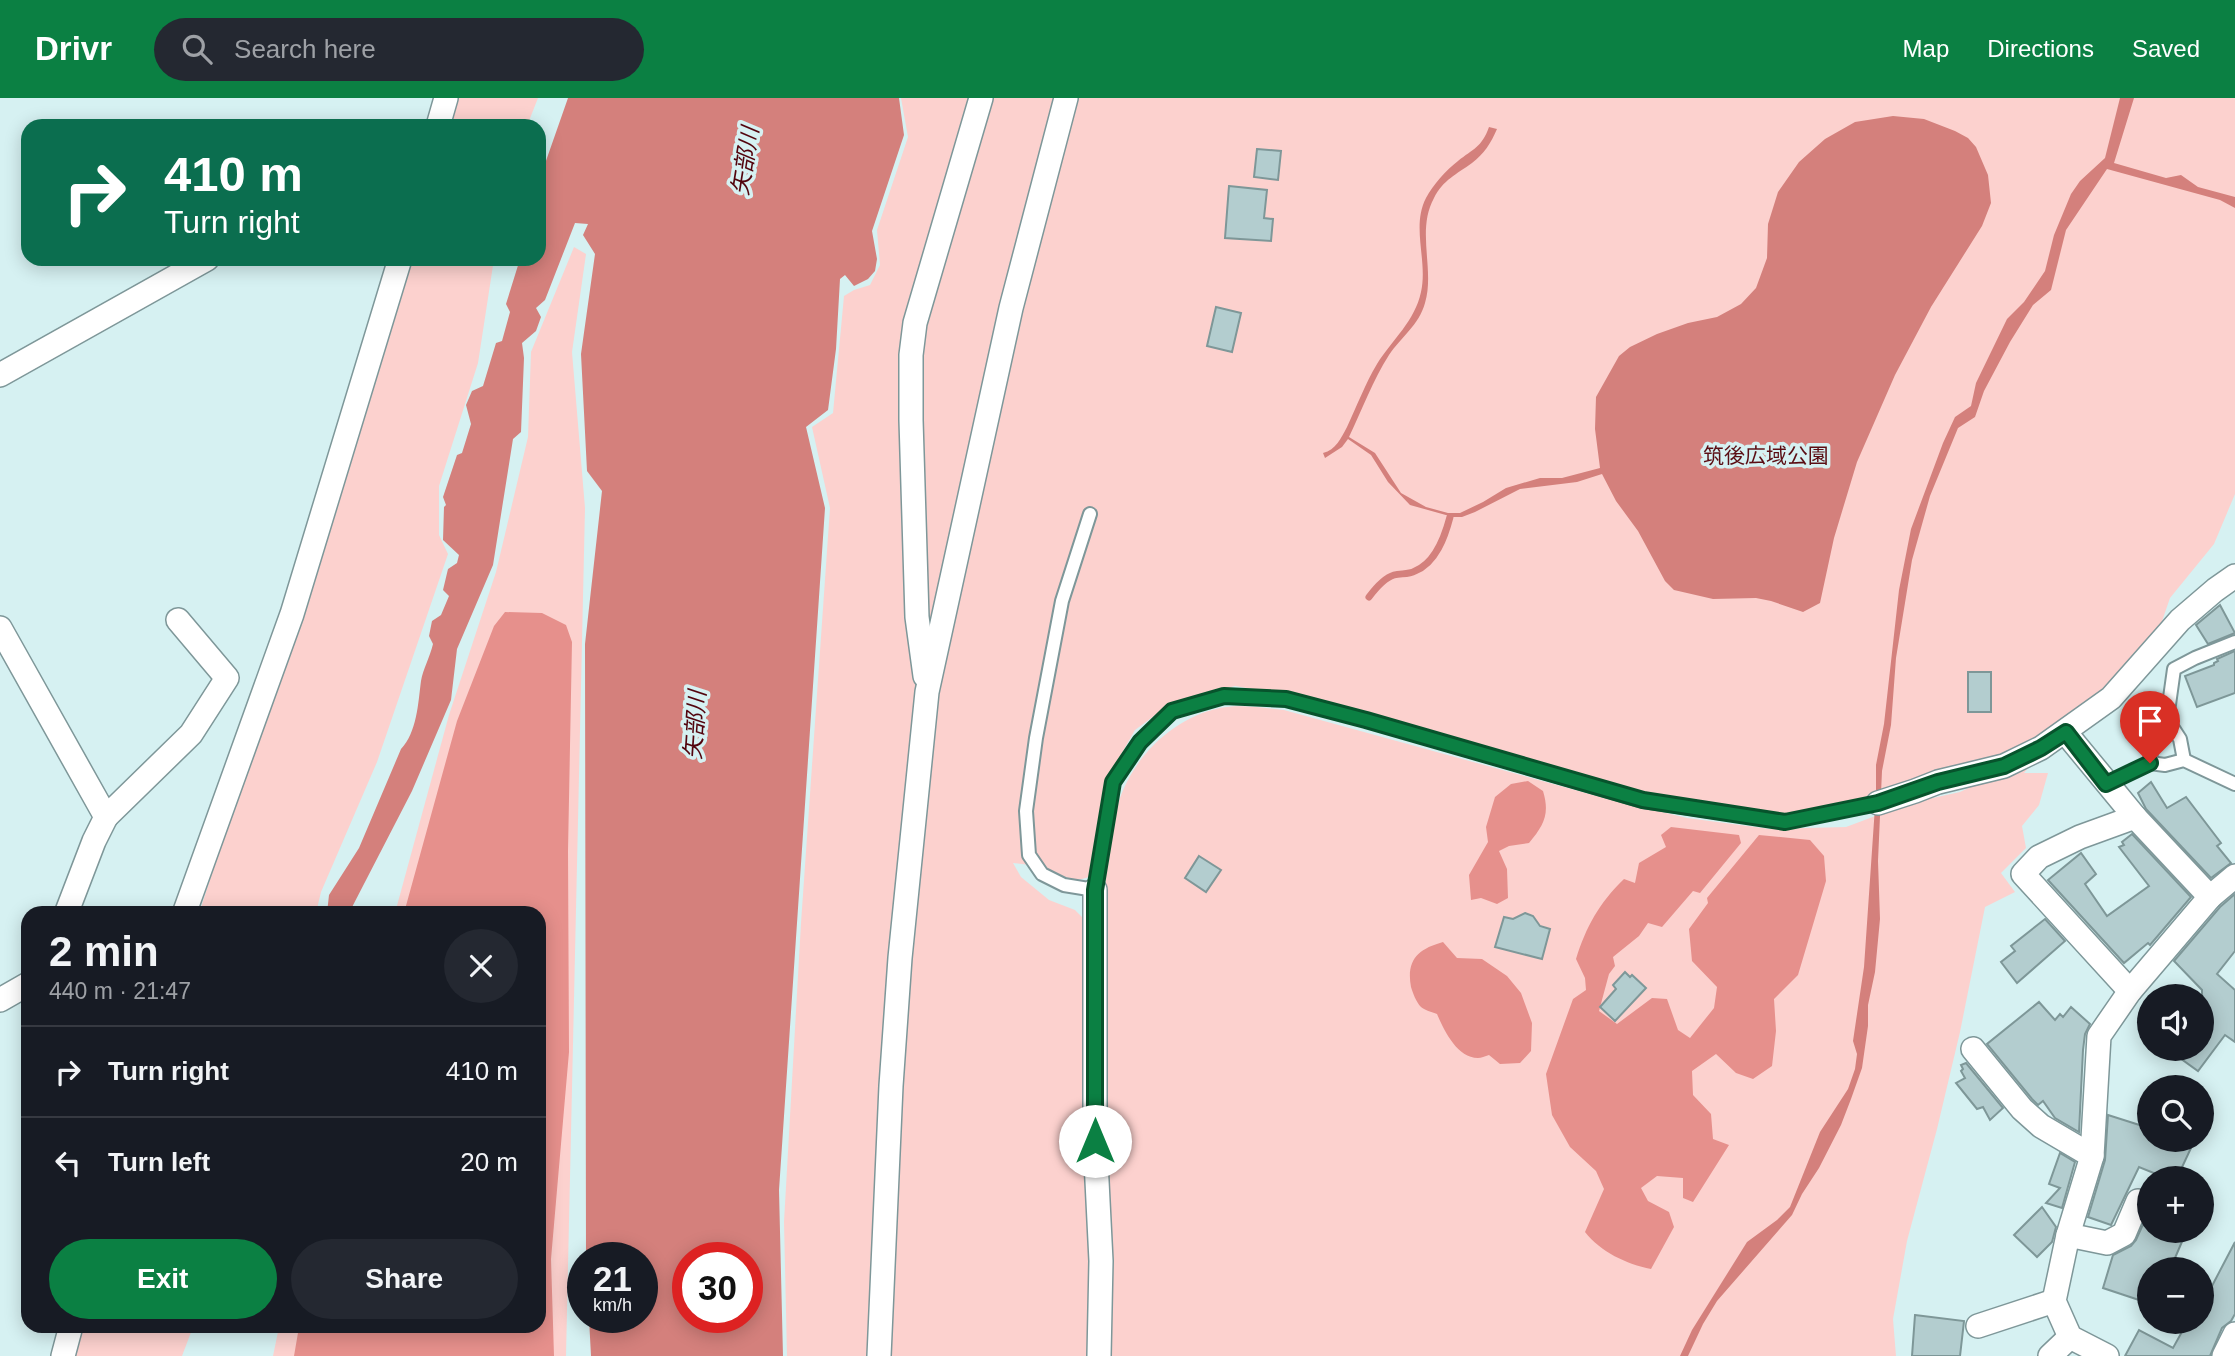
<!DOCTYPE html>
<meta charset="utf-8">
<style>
body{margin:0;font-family:Arial,"Noto Sans JP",sans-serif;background:#242831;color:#f1f3f6;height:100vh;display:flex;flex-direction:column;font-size:26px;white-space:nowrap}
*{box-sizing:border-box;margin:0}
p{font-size:23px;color:#9ea1a6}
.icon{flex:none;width:38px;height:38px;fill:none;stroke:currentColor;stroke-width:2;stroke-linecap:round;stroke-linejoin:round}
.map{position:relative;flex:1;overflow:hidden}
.panel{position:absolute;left:21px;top:808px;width:525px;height:427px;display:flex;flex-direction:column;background:#171b24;border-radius:21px;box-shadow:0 4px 18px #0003}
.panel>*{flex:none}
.top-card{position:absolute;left:21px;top:21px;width:525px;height:147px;border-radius:21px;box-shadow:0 4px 18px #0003;background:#0b6e4f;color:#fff;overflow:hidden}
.buttons{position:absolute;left:2137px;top:886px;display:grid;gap:14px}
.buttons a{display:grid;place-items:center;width:77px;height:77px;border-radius:50%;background:#171b24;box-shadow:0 4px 18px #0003;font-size:35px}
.speed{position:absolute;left:567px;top:1144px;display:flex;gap:14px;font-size:35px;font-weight:700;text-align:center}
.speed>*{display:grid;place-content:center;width:91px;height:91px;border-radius:50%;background:#171b24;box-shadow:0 4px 18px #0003;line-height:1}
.speed small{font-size:18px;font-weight:400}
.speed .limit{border:10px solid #d22;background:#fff;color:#111}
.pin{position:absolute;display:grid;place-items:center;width:60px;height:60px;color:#fff;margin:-72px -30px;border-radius:50% 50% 50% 0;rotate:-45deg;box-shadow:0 0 7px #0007}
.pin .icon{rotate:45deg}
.me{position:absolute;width:77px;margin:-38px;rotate:0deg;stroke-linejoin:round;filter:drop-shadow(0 0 5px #0008)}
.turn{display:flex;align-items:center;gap:24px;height:147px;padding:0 28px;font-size:32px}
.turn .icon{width:91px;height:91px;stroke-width:2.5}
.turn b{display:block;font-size:49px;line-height:60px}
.round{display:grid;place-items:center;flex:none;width:74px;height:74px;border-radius:37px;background:#242831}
.headline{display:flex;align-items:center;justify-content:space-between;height:119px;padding:0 28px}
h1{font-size:42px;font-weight:600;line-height:52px}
.button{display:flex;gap:14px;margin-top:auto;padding:14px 28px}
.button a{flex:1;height:80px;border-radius:42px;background:#0b8043;color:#fff;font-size:28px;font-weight:600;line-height:80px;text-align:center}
.button a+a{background:#242831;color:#f1f3f6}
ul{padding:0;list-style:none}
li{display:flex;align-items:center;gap:21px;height:91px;padding:0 28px;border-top:2px solid #363941}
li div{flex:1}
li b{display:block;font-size:26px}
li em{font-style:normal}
header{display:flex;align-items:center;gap:42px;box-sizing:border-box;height:98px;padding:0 35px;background:#0b8043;color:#fff}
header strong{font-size:33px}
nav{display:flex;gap:38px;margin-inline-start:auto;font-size:24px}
.search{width:490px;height:63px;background:#242831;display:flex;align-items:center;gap:18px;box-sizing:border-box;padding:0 24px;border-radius:38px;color:#9ea1a6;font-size:26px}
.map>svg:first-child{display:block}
.green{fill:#fcd1ce}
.forest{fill:#e6908c}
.water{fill:#d4807c;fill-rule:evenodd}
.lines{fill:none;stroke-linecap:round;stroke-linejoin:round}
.stream{stroke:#d4807c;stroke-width:7}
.building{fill:#b3cdcf;stroke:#7e9798;stroke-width:2}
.service-casing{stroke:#7e9799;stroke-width:16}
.minor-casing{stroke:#7e9799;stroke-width:26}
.service{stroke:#fff;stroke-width:12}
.minor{stroke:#fff;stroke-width:23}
.route-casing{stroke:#07532c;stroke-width:18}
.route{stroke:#0b8043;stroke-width:12}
.labels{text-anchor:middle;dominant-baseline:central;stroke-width:7;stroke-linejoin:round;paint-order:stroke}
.park-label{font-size:21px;fill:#5a0d13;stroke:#d6f1f2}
.water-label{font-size:23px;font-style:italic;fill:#52040d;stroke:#d6f1f2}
</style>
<header>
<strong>Drivr</strong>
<div class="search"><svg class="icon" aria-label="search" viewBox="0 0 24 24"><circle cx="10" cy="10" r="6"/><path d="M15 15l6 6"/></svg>Search here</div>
<nav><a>Map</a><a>Directions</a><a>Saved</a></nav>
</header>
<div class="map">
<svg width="2235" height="1258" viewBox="0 0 2235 1258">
<rect width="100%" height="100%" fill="#d6f1f2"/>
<!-- green -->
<g class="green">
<path d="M450,0H538L527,28H442Z"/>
<path d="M901,0H2235V396L2214,446L2170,500L2160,529L2112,589L2037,650L1845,705L1789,718H1754L1649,696L1351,614L1306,600L1235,588L1173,604L1135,632L1106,683L1091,778C1074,786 1063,778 1048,771C1038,768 1023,766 1013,765L1021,779L1049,802L1075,812L1087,824H1103C1106,785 1106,743 1118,706C1132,660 1172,620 1220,610C1240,606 1264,610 1284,612L1604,700L1687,720L1770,731L1846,729L1910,705L1960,694L2039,657L2024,675H2048L2039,707L2022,728L2026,750L2001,775L2015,794L1985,809L1960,934L1937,1031L1907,1143L1893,1221L1896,1258H787L784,1124L801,825L830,410L812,329L833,315L844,198L854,192L870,187L880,167L877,132L908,39Z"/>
<path d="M574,149L586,156L572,254L585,410L566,1258H273L279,1229L539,1228V816L395,815L449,617L496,474L528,339L531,254Z"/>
<path d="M402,161H494L478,265L439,388V437L448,456L377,664L321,794L316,815L199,816L271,588Z"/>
<path d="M74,1229H193L182,1258H66Z"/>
</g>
<!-- forest -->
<g class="forest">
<path d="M505,514L542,515L566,527L572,544L568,753L569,954L551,1161L554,1258H294L299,1229L539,1228V816L404,815L457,623L494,528Z"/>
<path d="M1528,683L1543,693C1550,716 1544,727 1529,745L1509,748L1499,753L1507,771L1508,800L1497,806L1481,800L1471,802L1469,777L1488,744L1486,729L1495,699L1511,686Z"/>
<path d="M1671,729L1739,737L1741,745L1700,795L1693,793L1662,829L1648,825L1639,838L1613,859L1615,868L1609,876L1599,913L1617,926L1652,900L1667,901L1678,932L1690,940L1714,910L1717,889L1692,863L1689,831L1708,805L1707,800L1759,737L1810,742L1824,758L1826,783L1798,877L1774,901L1776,933L1772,968L1753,981L1736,975L1716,956L1692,973L1693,997L1711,1016L1713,1041L1729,1047L1693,1104L1683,1100V1080L1657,1078L1641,1090L1648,1103L1669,1114L1674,1129L1651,1171C1626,1166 1601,1154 1585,1134L1604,1091L1596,1073L1570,1049L1552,1017L1546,976L1573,901L1586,892L1585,880L1576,861C1586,829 1599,805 1624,781L1635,785L1639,765L1666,749L1661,737Z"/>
<path d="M1443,844L1457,860L1482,861L1507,878L1521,895L1532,925L1531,953L1520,965L1500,966L1489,957C1485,958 1481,960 1478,960C1457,960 1444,932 1437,916C1432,914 1424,912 1421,909C1416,904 1413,895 1411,889C1406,862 1418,851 1443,844Z"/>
</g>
<!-- water -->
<g class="water">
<path d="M568,0H899L904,37L872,133L877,161L875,173L868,181L854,188L845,177L840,181L836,251L828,312L806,329L825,410L779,1092L783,1258H591L589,1220H642V1160H586L585,546L602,393L587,373L581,256L595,156L583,137L588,126L575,125L545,202L536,210L541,219L536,233L522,245L524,260L521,334L513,341L493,467L457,551L451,602L412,693L349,815H327L329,797L359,750L401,651C417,634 418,606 421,583C423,571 430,559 433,546L429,538L432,523L441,517L449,498L443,492L448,471L457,465L459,457L443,442L444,409L446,407L443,399L457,357L462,355L471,326L466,307L472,293L483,288L496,245L502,243L510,214L506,206L520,161H539L540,80ZM688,1160H747V1220H688Z"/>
<path d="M2120,0H2134L2114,65L2166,80L2181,77L2198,89L2235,99V110L2220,102L2107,71L2066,132L2051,192L2033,207L2010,244L1984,293L1975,319L1958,330L1930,398L1912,462L1896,560L1891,627L1882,673L1878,763L1880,821L1875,874L1868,907V928L1862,970L1851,1001L1841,1027L1819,1070L1802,1096L1792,1117L1717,1203L1703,1226L1688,1258H1680L1692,1232L1747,1144L1777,1122L1790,1109L1820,1034L1848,991L1855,971L1857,956L1853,943L1864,869L1876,694V667L1884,626L1899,492L1911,431L1943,345L1955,319L1971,308L1976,285L2007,221L2024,204L2045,173L2054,137L2071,96L2080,83L2105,60Z"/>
<path d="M1893,18L1924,21L1955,33L1968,40L1976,49L1988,77L1991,105L1982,128L1931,209L1895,277L1857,364L1834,440L1820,505L1803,514L1771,503L1756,500L1713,501L1674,492L1665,483L1638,433L1616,403L1602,376L1577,384L1520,391L1475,414L1462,419H1453L1410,407L1388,384L1371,357L1348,341L1342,349L1325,360L1323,355C1336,352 1341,340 1347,329C1357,308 1365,286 1377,266C1392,242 1415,223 1421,194C1428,163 1411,129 1426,100C1433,87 1446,72 1458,63C1473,51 1482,49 1489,29L1497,31C1491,45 1484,56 1472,65C1457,76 1443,82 1434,100C1416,133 1435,171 1425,205C1419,227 1401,239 1389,257C1373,282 1362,312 1349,339L1375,355L1401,395L1426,409L1448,415H1460L1483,404L1506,390L1540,380H1562L1600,370L1595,331L1596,299L1619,258L1630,249L1657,236L1688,225L1717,219L1741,206L1756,190L1767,160L1768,126L1778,94L1799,64L1825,41L1855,24Z"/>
</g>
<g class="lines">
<!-- stream -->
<path class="stream" d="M1369,499C1375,491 1384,480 1394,477C1401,475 1408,477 1415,473C1436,465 1445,438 1450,419"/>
</g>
<!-- building -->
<g class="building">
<path d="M1257,51L1281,53L1278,82L1254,79Z"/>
<path d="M1229,88L1267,92L1264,120L1273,121L1271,143L1225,140Z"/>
<path d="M1216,209L1241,215L1232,254L1207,248Z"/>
<path d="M2220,507L2235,535L2208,546L2196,527Z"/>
<path d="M2235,553V595L2197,609L2185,578L2214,567V565L2218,563L2217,561Z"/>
<rect x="1968" y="574" width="23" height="40"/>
<path d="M2151,684L2167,710L2186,699L2221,745L2217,748L2231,765L2211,780L2146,711L2138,695Z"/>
<path d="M2132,736L2191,799L2150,847L2148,845L2124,865L2048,782L2081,755L2096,776L2085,786L2107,818L2149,788L2119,749L2124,747L2122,744Z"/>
<path d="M1199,758L1221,772L1206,794L1185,780Z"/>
<path d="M2235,796V853L2217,876L2235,892V944L2225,937L2198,973L2166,950H2202V892L2174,863L2220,809Z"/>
<path d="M1525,815L1533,818L1540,828L1550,831L1542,861L1495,849L1504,819L1513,821Z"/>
<path d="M2045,821L2065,843L2017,885L2001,864L2015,853L2011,848Z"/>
<path d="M1625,874L1630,879L1632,877L1646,890L1615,923L1600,909L1616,891L1613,887Z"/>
<path d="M2039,904L2055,922L2060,916L2063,919L2071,909L2090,926L2085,936L2083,952L2079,1034L2055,1020L2043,1003L2038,1007L2032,1001L1987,946Z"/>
<path d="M1966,965L2003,1010L1990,1022L1983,1009L1977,1011L1956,985L1965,980L1961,973L1963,971L1961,967Z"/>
<path d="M2108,1017L2149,1030V1041H2173L2191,1050L2177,1080H2166L2139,1069L2111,1127L2088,1119L2105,1062Z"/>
<path d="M2060,1055L2075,1064L2062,1110L2046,1105L2060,1090L2049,1086Z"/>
<path d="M2042,1109L2056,1129L2052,1144L2037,1159L2014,1137Z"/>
<path d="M2149,1113V1132H2187L2172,1167L2168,1166L2166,1171H2149V1188L2142,1203L2103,1190L2113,1157L2131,1148L2136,1142Z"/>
<path d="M2235,1144V1216L2231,1223L2222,1230L2210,1258H2125L2139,1232L2173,1250L2188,1223H2202V1207Z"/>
<path d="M1915,1217L1964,1223L1960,1258H1912Z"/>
</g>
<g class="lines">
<!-- service casing -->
<g class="service-casing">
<g id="service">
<path d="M1090,416L1062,503L1036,640L1026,713L1029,757L1042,776L1064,787L1095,792L1113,684L1140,644L1173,613L1224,598L1286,601L1366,622L1643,703L1785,724L1878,705"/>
<path d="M2184,662L2180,641L2167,621L2174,571L2195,560L2235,544"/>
<path d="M2150,665L2152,642L2167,621"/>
<path d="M2106,686L2150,665L2165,667L2184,662L2235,686"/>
</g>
</g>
<!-- minor casing -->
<g class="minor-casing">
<g id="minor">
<path d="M438,28L446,0"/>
<path d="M0,277L207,161"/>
<path d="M0,530L106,719L94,743L66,816"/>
<path d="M925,578L917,519L911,322V257L915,225L981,0"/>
<path d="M2065,634L2135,719L2210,799"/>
<path d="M1878,705L1915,693L1938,684L2004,668L2041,650L2111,600L2180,522L2215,492L2235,478"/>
<path d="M106,719L191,636L227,580L178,522"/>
<path d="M1095,792V1043L1101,1163L1099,1258"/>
<path d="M184,816L292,516L400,161"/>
<path d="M2130,893L2023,776L2039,759L2080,739L2135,719"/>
<path d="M0,902L28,886"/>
<path d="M1973,951L2022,1011L2041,1028L2092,1058"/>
<path d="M2068,1137L2107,1145L2124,1136L2138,1103"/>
<path d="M1978,1228L2054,1203"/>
<path d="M63,1258L71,1228"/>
<path d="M879,1258L891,988L900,860L927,594L1011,210L1066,0"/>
<path d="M2050,1258L2070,1239"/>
<path d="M2107,1258L2070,1239L2054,1203L2068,1137L2092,1058L2099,938L2130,893L2210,799L2235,778"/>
<path d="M2224,1258L2235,1236"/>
</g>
</g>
<!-- service -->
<use href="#service" class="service"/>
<!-- minor -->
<use href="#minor" class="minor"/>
</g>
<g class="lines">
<!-- route casing -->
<g class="route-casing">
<path id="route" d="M1095,1043V792L1113,684L1140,644L1172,613L1224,598L1286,601L1366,622L1643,702L1785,724L1878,705L1938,684L2004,668L2041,650L2066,634L2106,686L2150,665"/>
</g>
<!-- route -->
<use href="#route" class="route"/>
</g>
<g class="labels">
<!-- park labels -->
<g class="park-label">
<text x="1766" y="357">筑後広域公園</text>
</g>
<!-- water labels -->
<g class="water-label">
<text transform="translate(745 63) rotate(-81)">矢部川</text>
<text transform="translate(695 627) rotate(-86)">矢部川</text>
</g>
</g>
</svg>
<div class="buttons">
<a><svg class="icon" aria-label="sound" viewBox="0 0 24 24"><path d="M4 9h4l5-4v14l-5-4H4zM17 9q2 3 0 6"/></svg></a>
<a><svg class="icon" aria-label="search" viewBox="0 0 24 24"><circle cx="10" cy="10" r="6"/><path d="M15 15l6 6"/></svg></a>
<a>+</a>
<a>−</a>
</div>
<div class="speed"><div>21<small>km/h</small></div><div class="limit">30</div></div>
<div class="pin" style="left:2150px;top:665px;background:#d93025"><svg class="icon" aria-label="arrive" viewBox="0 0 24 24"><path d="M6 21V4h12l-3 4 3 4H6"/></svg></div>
<svg class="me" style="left:1095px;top:1043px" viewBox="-20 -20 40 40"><circle r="19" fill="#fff"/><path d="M0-13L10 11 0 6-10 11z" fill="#0b8043"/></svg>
<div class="top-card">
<div class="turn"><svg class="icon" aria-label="right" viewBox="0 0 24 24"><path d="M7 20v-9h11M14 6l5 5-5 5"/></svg><div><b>410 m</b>Turn right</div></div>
</div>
<section class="panel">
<div class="headline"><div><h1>2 min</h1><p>440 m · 21:47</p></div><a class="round"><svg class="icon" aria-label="close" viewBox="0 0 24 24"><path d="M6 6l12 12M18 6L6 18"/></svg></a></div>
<ul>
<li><svg class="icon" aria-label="right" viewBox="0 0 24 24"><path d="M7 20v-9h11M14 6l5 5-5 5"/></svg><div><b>Turn right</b></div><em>410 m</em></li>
<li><svg class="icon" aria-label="left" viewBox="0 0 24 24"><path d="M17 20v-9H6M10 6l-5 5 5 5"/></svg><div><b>Turn left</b></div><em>20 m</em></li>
</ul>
<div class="button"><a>Exit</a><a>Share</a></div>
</section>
</div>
